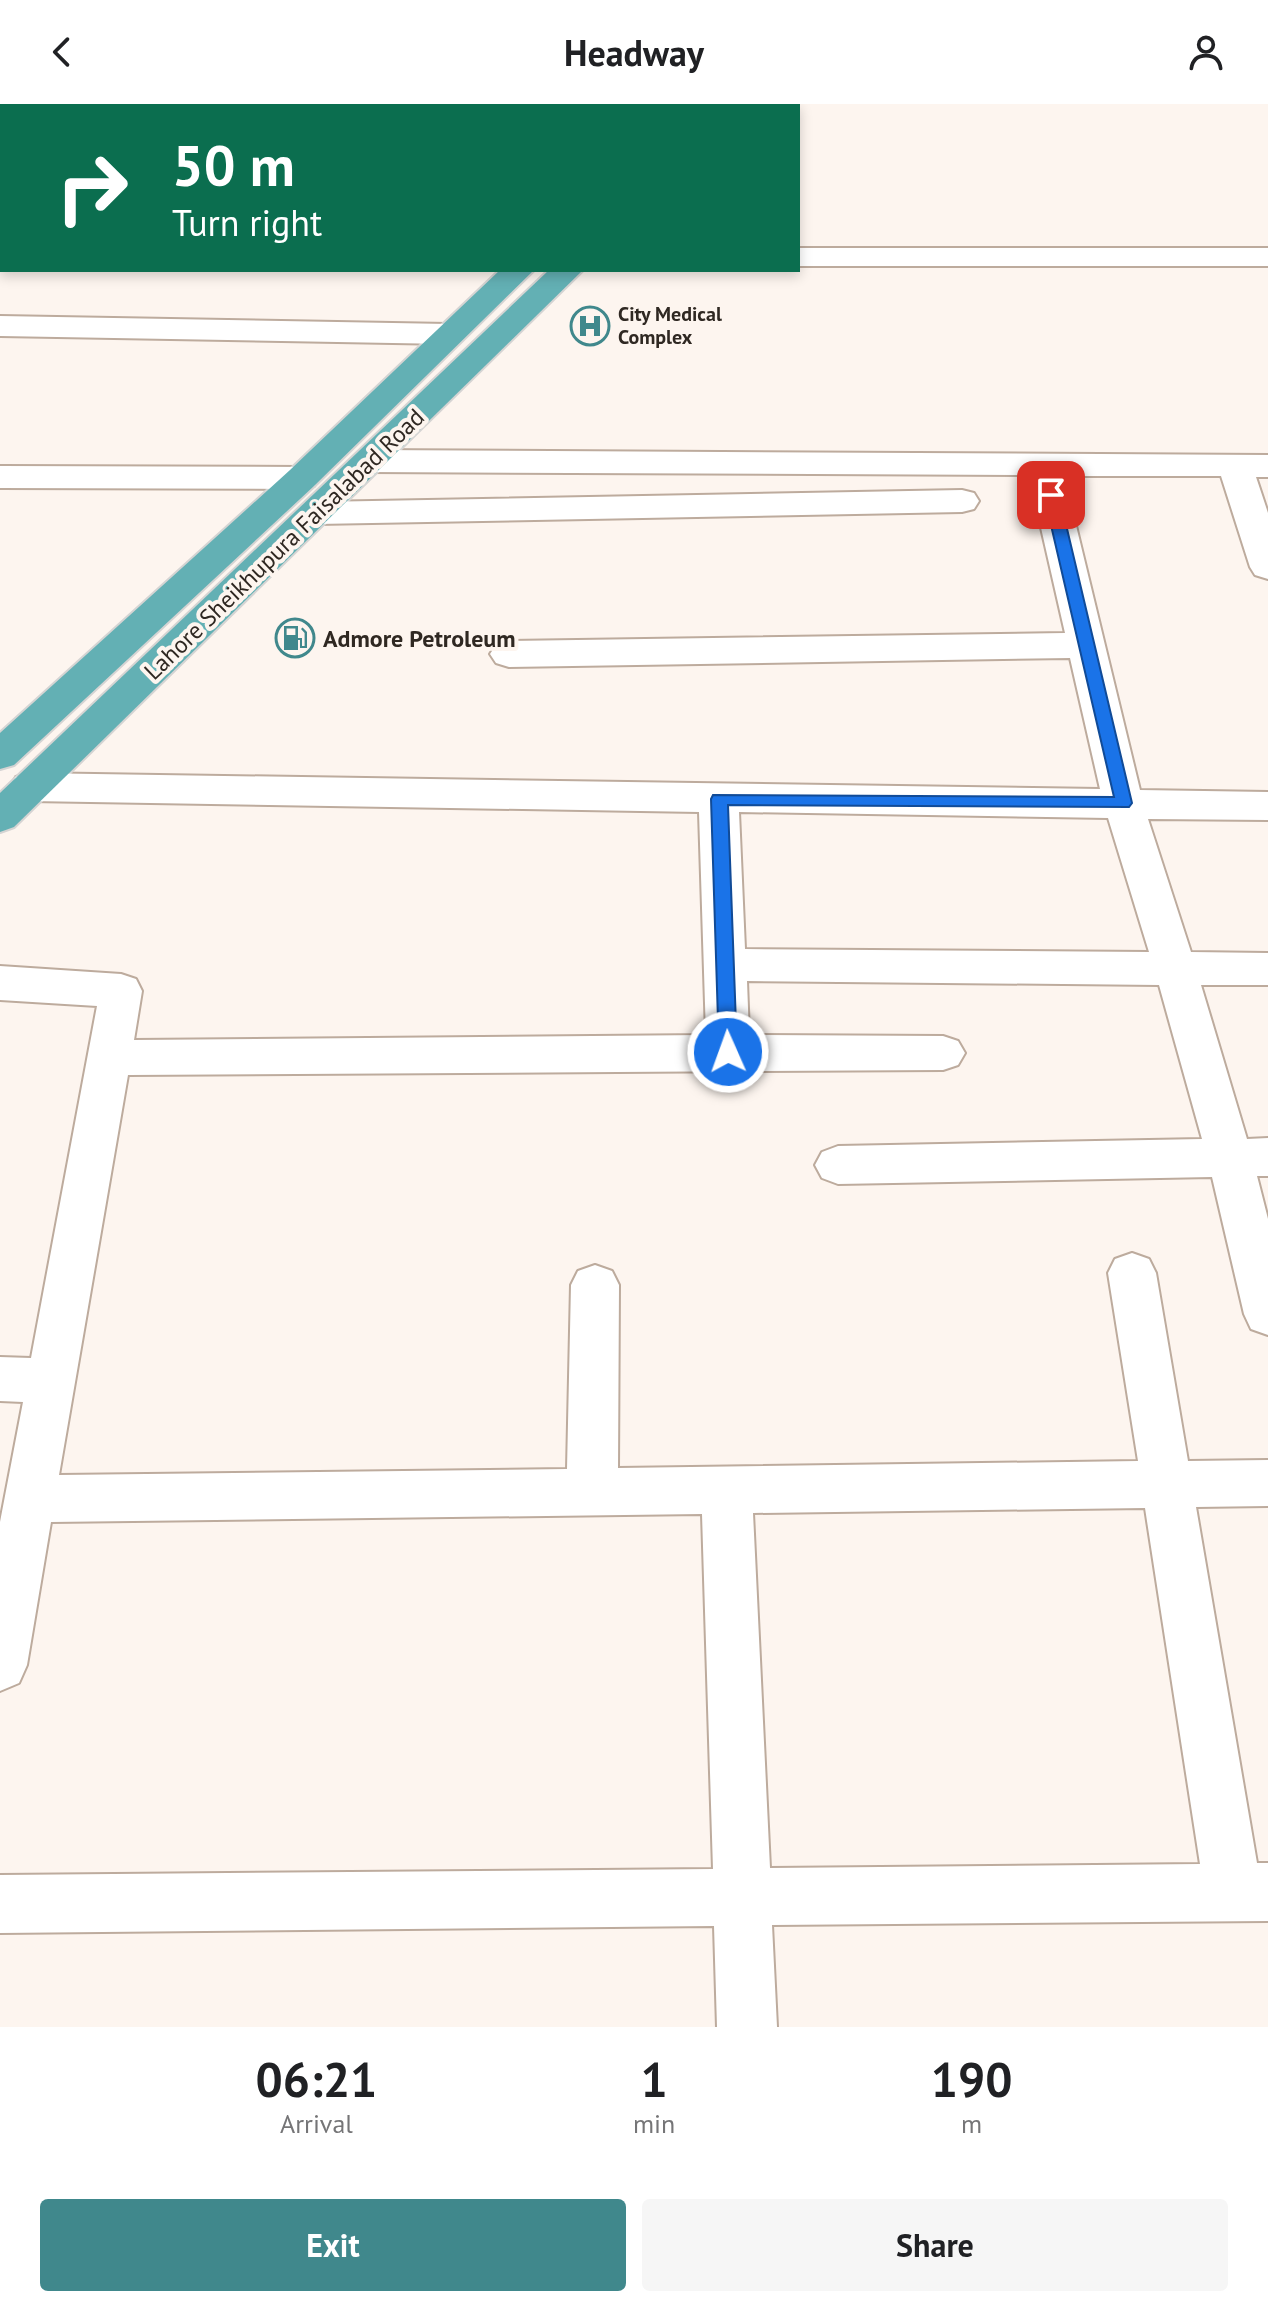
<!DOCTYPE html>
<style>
body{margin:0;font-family:"PT Sans",sans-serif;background:#f6f6f6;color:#202124;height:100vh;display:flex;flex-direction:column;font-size:30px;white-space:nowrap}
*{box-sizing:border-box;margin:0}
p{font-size:26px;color:#757577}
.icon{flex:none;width:44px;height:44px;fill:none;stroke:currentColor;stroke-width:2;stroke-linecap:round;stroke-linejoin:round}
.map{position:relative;height:1923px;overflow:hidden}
.sheet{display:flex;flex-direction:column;background:#fff;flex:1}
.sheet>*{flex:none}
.banner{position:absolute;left:0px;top:0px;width:800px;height:168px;box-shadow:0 4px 12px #0003;background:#0b6e4f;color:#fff;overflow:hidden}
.pin{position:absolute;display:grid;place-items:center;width:68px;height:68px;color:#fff;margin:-34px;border-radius:16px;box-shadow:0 4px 12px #0006}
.me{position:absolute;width:88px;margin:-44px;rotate:358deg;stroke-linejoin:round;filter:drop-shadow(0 0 6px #0008)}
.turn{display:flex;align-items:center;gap:28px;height:168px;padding:0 40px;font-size:36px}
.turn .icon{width:104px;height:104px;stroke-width:2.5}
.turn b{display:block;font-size:56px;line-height:68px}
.eta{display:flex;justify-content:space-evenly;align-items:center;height:136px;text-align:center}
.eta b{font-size:48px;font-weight:700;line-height:56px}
.cta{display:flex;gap:16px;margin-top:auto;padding:16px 40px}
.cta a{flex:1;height:92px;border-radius:8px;background:#40888c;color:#fff;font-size:32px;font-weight:700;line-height:92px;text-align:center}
.cta a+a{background:#f6f6f6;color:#202124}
header{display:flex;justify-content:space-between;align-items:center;height:104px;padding:0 40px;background:#fff;font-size:36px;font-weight:700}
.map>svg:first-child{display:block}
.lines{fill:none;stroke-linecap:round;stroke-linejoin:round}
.minor-casing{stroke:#bdab9d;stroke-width:4}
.trunk-casing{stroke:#d5d4d3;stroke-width:4}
.minor{fill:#fff;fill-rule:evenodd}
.trunk{fill:#63b0b4;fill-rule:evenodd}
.route{fill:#1a73e8;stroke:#114b97;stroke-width:2}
.labels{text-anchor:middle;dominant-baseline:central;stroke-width:8;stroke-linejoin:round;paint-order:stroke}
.far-poi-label{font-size:20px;font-weight:bold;fill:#2f2822;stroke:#fdf5ef;text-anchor:start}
.street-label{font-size:24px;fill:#2f2822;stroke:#fdf5ef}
.poi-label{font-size:24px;font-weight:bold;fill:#2f2822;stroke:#fdf5ef;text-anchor:start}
</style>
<header><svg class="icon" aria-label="back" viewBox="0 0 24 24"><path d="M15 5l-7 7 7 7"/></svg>Headway<svg class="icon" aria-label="person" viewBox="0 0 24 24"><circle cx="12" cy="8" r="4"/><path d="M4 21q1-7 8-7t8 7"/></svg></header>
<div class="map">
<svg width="1268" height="1923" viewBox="0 0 1268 1923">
<rect width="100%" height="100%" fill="#fdf5ef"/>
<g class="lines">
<!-- minor casing -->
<g class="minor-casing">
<g id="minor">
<path d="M532,0H567L568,2H533Z"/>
<rect x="0" y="36" width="2" height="18"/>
<rect x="798" y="144" width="470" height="18"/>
<rect x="0" y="145" width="2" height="18"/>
<path d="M0,212L448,220L459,223L464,230L459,237L448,240L0,232Z"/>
<path d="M370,346L1268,351V373H1256L1268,409V475L1255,471L1250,463L1221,372H1064L1140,686L1268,688V716L1148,715L1191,848L1268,849V881H1201L1247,1035L1268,1034V1072H1257L1268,1115V1231L1251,1225L1244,1210L1212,1073L838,1080L822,1074L815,1061L822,1048L838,1042L1202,1035L1159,881L747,877L749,931L943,932L958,937L965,949L958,961L943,966L128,971L59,1371L567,1365L571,1181L578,1167L595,1161L612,1167L619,1181L618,1364L1138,1357L1108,1169L1115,1155L1132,1149L1149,1155L1156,1169L1188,1357L1268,1356V1402L1196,1403L1257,1759H1268V1817L772,1821L777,1923H717L714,1822L0,1829V1771L713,1765L702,1410L51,1418L27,1561L19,1579L0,1587V1418L23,1298L0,1297V1253L31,1254L97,902L0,896V862L121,870L136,875L142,887L134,936L706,931L699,708L30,697L16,693L10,683L16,673L30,669L1100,685L1070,554L509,563L496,559L490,550L496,541L509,537L1065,529L1029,371L370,368L358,365L353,357L358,349ZM739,708L1108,714L1149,848L745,845ZM1145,1404L1200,1760L770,1764L753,1409Z"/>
<path d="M0,362L302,363L314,366L319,374L314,382L302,385L0,384Z"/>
<path d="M962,386L974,389L979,397L974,405L962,408L317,420L305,417L299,409L305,401L317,398Z"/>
</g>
</g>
<!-- trunk casing -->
<g class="trunk-casing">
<g id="trunk">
<path d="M500,166H534L314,382L14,661L0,665V629L290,366Z"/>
<path d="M549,166H583L14,723L0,728V689Z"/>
</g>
</g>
<!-- minor -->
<use href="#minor" class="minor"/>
<!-- trunk -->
<use href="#trunk" class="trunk"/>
</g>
<!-- route -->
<path class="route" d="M1051,387L1059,391L1132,699L1129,703L728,701L737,948L728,955L722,953L719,948L711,695L713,691L1114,693L1044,391Z"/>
<!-- icons -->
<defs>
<g id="hospital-ring" transform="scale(2)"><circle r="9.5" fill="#fdf5ef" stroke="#40888c" stroke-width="1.5"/><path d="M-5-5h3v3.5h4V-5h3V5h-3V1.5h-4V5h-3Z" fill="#40888c"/></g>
<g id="fuel-ring" transform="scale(2)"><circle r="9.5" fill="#fdf5ef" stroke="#40888c" stroke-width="1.5"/><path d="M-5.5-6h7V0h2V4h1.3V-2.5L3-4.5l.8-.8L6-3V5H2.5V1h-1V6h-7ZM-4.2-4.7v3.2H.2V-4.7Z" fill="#40888c"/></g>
</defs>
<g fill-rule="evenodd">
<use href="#hospital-ring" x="590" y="222"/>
<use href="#fuel-ring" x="295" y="534"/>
</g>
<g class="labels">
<!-- far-poi labels -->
<g class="far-poi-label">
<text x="618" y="210">City Medical<tspan x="618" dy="23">Complex</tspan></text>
</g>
<!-- street labels -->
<g class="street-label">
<text transform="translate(284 440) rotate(-44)">Lahore Sheikhupura Faisalabad Road</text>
</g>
<!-- poi labels -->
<g class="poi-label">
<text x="323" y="534">Admore Petroleum</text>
</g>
</g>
</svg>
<div class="pin" style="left:1051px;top:391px;background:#d93025"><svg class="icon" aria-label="arrive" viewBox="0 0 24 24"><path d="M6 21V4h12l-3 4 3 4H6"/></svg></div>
<svg class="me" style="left:728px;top:948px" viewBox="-20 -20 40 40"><circle r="17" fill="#1a73e8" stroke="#fff" stroke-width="3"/><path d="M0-11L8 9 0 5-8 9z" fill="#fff"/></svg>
<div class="banner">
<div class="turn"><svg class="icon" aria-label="right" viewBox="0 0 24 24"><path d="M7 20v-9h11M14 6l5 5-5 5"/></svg><div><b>50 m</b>Turn right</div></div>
</div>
</div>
<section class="sheet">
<div class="eta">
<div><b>06:21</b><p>Arrival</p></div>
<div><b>1</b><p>min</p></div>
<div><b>190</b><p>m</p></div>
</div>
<div class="cta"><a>Exit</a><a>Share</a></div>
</section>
